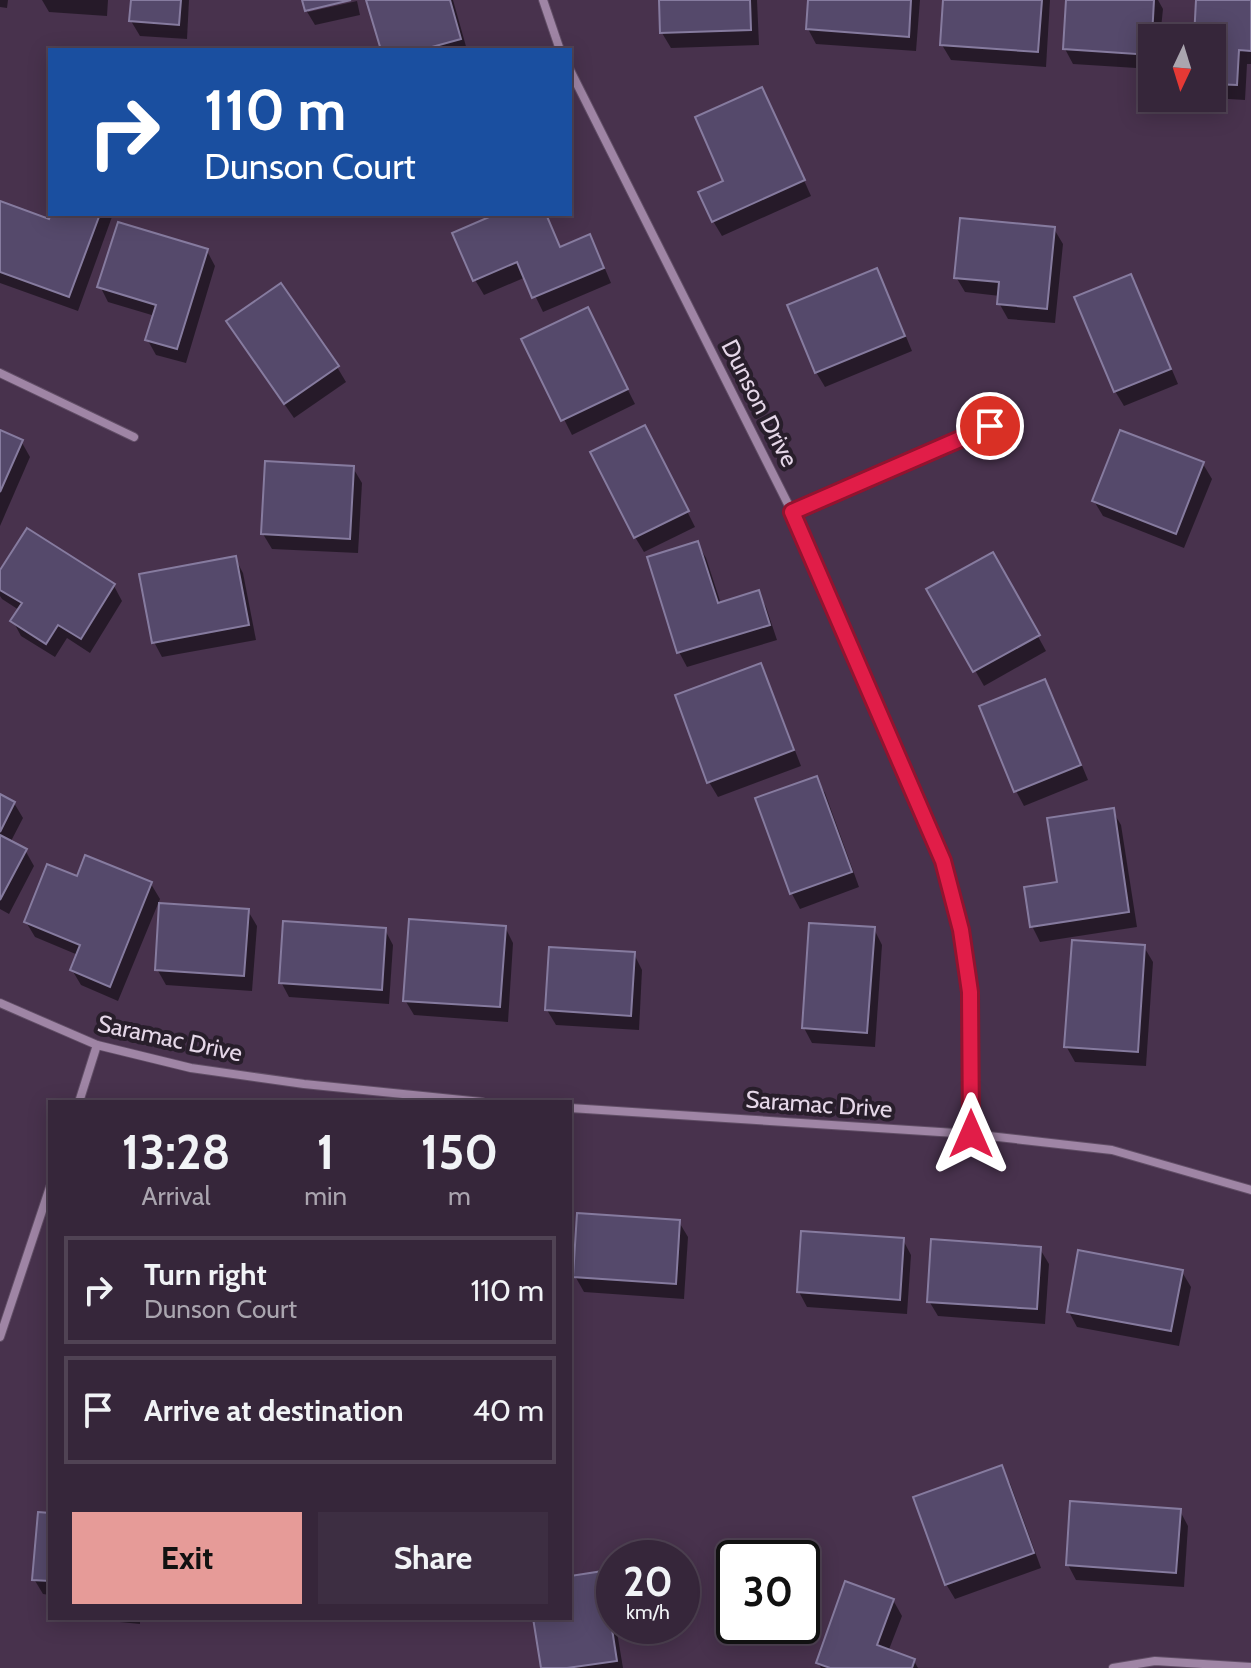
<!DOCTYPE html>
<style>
body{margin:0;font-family:Cabin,sans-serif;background:#3d2e42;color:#f1f3f6;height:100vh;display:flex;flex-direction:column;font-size:30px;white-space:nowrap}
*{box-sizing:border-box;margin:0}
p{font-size:26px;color:#aaa5af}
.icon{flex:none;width:44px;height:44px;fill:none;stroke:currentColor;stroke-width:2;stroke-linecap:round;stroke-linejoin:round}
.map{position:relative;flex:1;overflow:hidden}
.panel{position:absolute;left:48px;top:1100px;width:524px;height:520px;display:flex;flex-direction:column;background:#36263a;border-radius:0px;box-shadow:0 4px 20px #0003,0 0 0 2px #504354}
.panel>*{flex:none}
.banner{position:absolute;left:48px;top:48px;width:524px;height:168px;border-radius:0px;box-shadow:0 4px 20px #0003,0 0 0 2px #504354;background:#1a4fa0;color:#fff;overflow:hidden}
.needle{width:52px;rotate:184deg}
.buttons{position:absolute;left:1138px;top:24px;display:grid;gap:16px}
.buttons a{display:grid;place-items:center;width:88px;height:88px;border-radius:0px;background:#36263a;box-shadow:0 4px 20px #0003,0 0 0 2px #504354;font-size:40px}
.speed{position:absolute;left:596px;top:1540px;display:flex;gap:16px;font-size:40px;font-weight:700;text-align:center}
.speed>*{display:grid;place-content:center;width:104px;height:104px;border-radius:50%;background:#36263a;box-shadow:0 4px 20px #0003,0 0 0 2px #504354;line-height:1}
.speed small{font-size:20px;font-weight:400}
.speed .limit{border:4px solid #111;border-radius:12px;background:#fff;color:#111}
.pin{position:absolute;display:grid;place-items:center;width:68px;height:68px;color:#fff;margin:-34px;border:4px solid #fff;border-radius:50%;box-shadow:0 2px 8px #0007}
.me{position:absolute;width:88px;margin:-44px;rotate:0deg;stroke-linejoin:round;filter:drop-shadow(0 0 6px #0008)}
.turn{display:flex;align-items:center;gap:28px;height:168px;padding:0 24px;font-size:36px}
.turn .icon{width:104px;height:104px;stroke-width:2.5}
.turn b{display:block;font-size:56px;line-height:68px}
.eta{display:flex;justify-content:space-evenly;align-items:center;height:136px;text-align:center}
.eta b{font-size:48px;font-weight:800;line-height:56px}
.cta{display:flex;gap:16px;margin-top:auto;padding:16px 24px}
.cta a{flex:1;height:92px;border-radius:0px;background:#e69b98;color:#111;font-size:32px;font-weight:800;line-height:92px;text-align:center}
.cta a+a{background:#3d2e42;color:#f1f3f6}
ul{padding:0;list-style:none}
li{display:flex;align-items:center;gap:24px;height:108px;margin:0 16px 12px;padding:0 8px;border:4px solid #504354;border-radius:0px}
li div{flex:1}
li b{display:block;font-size:30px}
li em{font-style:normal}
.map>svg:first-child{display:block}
.shadow{fill:#0007}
.building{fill:#55496b;stroke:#867b9f;stroke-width:2}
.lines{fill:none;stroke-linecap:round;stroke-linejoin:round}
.street-casing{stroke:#614e66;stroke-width:10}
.street{stroke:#9f85a5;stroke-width:8}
.route-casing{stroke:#92132f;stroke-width:20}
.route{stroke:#e11d48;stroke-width:14}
.labels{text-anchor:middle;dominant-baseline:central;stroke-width:8;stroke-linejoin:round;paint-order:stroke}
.street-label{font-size:24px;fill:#e5d7e8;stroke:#281e2b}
</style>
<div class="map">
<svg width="1251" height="1668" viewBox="0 0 1251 1668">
<rect width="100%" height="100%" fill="#48324d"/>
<!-- shadow -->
<g class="shadow">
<path d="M0,0H8L7,8L0,7Z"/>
<path d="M42,0H108L107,16L49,12Z"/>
<path d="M133,0H189L187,39L140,36L131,21Z"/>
<path d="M304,0H343L308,8V12L357,1L360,15L315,25L306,10Z"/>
<path d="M369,0H453L467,50H383Z"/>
<path d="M661,0H757L759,45L671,48L662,33Z"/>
<path d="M810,0H920L916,51L816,44L808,29Z"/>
<path d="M945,0H1050L1046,67L951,60L942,45Z"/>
<path d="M1068,0H1158L1163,9L1160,38H1152V69L1073,64L1065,49Z"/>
<path d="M1198,0H1251V64H1247L1245,100L1212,98V38H1196Z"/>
<path d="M770,104L811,196L722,236L713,221L726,182Z"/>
<path d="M0,203L50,222L53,214H113L78,311L0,283Z"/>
<path d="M501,214H546L561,248L589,237L598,252L611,283L543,312L526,277L484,295L475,280L455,234Z"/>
<path d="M1054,229L1063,244L1055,323L1008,319L999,303L1000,296L965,292L956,277Z"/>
<path d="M207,251L215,266L186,363L156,355L147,339L155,316L108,302L100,286Z"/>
<path d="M876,271L885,286L912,351L825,387L816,372Z"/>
<path d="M1130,277L1139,292L1178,384L1124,406L1115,391Z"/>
<path d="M595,325L635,404L572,435L524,340Z"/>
<path d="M237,336L337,367L346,382L294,418Z"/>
<path d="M0,432L21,441L30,457L0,526Z"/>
<path d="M653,443L695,527L644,552L635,537Z"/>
<path d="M1203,464L1212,479L1184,548L1103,516L1094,501Z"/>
<path d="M353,468L362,483L358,553L272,549L263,534Z"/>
<path d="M697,543L706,558L721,604L758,592L766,607L777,640L687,667L679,652Z"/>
<path d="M993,555L1046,651L984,686L929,590Z"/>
<path d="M235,558L243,573L256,640L162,657L154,642Z"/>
<path d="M0,574L114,586L122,601L90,653L67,638L55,657L21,636L13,621L19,610L2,599L0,596Z"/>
<path d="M760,666L768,681L801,766L718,797L709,782Z"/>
<path d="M1045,681L1053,696L1088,780L1024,806L1016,791Z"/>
<path d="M816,778L825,793L859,887L800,909L792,894L757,800Z"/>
<path d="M0,796L14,803L23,818L10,843L25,850L34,866L9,914L0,909Z"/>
<path d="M1112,810L1121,825L1137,927L1040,942L1032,926L1059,884Z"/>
<path d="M78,879L151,884L160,899L118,1001L81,985L72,970L78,955L35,937L26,922Z"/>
<path d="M248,911L257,926L252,991L166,985L157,969Z"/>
<path d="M505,927L513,943L508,1022L414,1015L405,1000Z"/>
<path d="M874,929L882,945L875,1047L812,1043L804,1028Z"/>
<path d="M385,930L393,945L389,1004L289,997L281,982Z"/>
<path d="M1144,947L1153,962L1146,1066L1075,1062L1066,1046Z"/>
<path d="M634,954L642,970L639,1030L556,1025L547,1010Z"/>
<path d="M679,1222L688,1237L684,1299L584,1292L575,1276Z"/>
<path d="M903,1240L911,1255L907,1314L807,1307L799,1292Z"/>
<path d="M1040,1249L1049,1264L1045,1324L938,1316L929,1301Z"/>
<path d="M1182,1272L1191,1287L1179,1346L1077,1327L1069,1312Z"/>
<path d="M1001,1468L1010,1483L1041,1568L955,1599L946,1584Z"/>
<path d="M1180,1511L1188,1526L1184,1587L1076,1580L1068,1565Z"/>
<path d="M50,1515V1595L43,1594L34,1579Z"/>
<path d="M602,1573L611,1588L614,1626H616L623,1668H543L535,1618H570V1578Z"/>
<path d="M893,1600L902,1616L888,1652L914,1661L918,1668H821L818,1663Z"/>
<path d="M108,1618H140V1624L110,1621Z"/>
</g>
<!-- building -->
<g class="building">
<path d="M131,0H181L179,25L129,21Z"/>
<path d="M302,0H351L305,11Z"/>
<path d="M366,0H450L461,39L421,50H381Z"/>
<path d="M659,0H750L751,30L660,33Z"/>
<path d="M808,0H911L909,37L806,29Z"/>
<path d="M943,0H1042L1038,52L940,45Z"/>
<path d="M1066,0H1154L1151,55L1063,49Z"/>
<path d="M1196,0H1251V51L1239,50L1237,85L1212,84V38H1194Z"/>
<path d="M762,87L805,180L712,222L698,192L723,181L695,117Z"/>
<path d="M0,201L49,219L51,214H100L69,297L0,272Z"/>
<path d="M496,214H546L560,247L590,234L604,268L532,298L517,262L473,281L452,233Z"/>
<path d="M960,218L1055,227L1047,309L997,304L999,282L954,278Z"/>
<path d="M118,222L208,249L177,349L145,340L156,305L97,287Z"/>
<path d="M877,268L905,336L815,373L787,305Z"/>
<path d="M1131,274L1171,369L1114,392L1074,297Z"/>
<path d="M281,283L339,366L284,404L226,321Z"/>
<path d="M588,307L628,389L561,421L521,339Z"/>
<path d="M645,425L689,511L634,538L590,452Z"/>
<path d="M0,430L23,440L0,492Z"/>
<path d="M1120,430L1204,462L1176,534L1092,501Z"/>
<path d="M265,461L354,466L350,539L261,534Z"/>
<path d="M27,528L115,584L81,639L58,625L46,644L10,621L22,603L0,590V570Z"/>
<path d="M698,541L718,603L759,590L770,625L677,653L647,557Z"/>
<path d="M993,552L1040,635L973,672L926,589Z"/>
<path d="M236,556L249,625L152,643L139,574Z"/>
<path d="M761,663L794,750L707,783L675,695Z"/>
<path d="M1045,679L1081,765L1014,792L979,706Z"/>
<path d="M817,776L852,872L790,894L755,798Z"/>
<path d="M0,794L15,802L0,832Z"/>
<path d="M1114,808L1129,912L1030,927L1024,887L1057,882L1047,818Z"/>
<path d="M0,835L27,849L0,900Z"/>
<path d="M85,855L152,882L110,987L70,970L80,945L24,922L47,864L77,876Z"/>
<path d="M159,903L249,909L244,976L155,970Z"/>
<path d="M409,919L506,926L500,1007L403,1001Z"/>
<path d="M283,921L386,928L382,990L279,983Z"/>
<path d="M809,923L875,927L867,1033L802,1028Z"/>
<path d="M1072,940L1145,945L1138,1052L1064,1047Z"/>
<path d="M549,947L635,952L631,1016L545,1010Z"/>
<path d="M577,1213L680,1220L676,1284L573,1277Z"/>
<path d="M801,1231L904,1238L900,1300L797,1292Z"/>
<path d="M931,1239L1041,1247L1037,1309L927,1302Z"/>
<path d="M1078,1250L1183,1270L1171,1331L1067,1312Z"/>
<path d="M1002,1465L1034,1553L945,1585L913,1497Z"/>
<path d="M1070,1501L1181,1509L1176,1573L1066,1565Z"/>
<path d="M38,1512L50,1513V1581L32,1580Z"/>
<path d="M603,1571L617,1661L567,1668H541L533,1618H570V1576Z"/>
<path d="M845,1581L894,1599L877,1645L915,1659L912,1668H830L816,1663Z"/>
</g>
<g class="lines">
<!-- street casing -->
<g class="street-casing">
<g id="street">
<path d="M543,0L560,50"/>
<path d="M570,70L792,512L943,861L961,930L970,992L971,1134"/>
<path d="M0,373L134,437"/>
<path d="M792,512L990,426"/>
<path d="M0,1003L97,1045L191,1068L304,1084L482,1102"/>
<path d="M79,1102L97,1045"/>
<path d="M570,1108L971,1134L1112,1150L1251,1190"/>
<path d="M0,1337L50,1187"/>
<path d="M1113,1668L1155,1661L1251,1667"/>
</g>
</g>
<!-- street -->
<use href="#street" class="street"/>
</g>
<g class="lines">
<!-- route casing -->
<g class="route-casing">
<path id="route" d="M971,1134L970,992L961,930L943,861L792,512L990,426"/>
</g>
<!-- route -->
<use href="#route" class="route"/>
</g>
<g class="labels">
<!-- street labels -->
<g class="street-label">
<text transform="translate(760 403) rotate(63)">Dunson Drive</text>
<text transform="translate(170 1038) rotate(12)">Saramac Drive</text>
<text transform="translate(819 1104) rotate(4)">Saramac Drive</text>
</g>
</g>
</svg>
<div class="buttons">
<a><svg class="needle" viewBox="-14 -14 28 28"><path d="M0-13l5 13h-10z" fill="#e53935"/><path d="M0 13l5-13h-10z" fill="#aaa5af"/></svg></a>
</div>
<div class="speed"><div>20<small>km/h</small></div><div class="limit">30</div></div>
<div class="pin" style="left:990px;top:426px;background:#d93025"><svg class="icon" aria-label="arrive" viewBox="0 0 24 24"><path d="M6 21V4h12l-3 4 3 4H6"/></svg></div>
<svg class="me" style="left:971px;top:1134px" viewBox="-20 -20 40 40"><path d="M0-17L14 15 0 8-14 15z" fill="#e11d48" stroke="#fff" stroke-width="4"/></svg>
<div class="banner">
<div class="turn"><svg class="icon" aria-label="right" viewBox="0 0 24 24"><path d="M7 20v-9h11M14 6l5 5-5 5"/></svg><div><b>110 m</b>Dunson Court</div></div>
</div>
<section class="panel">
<div class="eta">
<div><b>13:28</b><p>Arrival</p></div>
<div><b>1</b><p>min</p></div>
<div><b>150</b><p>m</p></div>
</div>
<ul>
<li><svg class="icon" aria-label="right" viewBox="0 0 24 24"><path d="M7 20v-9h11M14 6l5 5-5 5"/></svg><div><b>Turn right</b><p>Dunson Court</p></div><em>110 m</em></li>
<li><svg class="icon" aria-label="arrive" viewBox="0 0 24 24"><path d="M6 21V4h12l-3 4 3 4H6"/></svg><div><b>Arrive at destination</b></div><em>40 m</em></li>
</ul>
<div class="cta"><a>Exit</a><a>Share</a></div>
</section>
</div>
